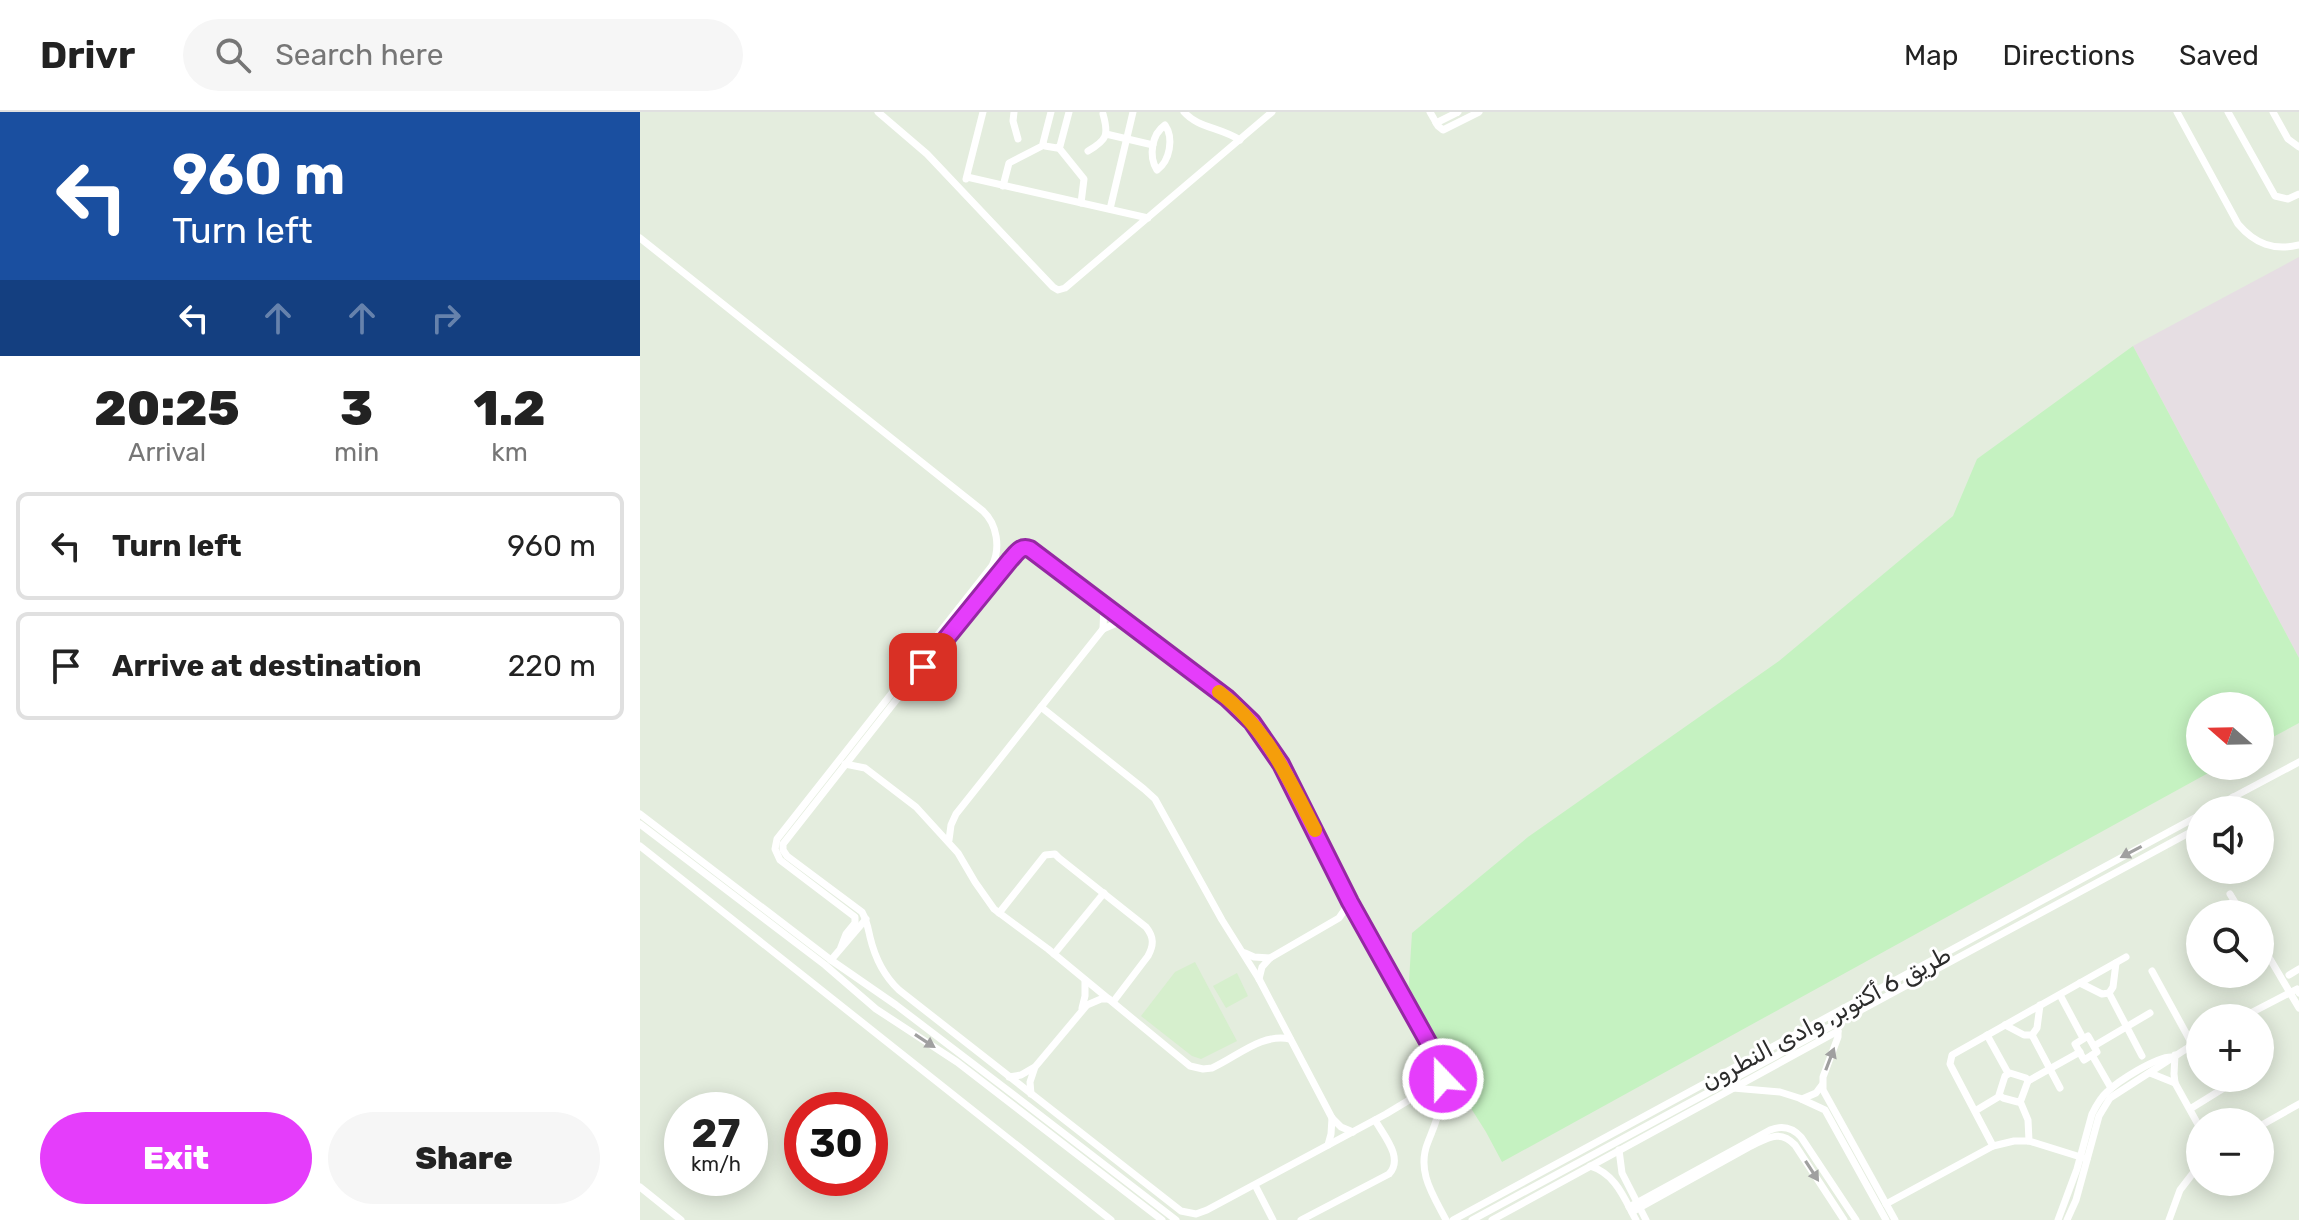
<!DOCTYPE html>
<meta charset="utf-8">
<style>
body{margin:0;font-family:Rubik,Cairo,sans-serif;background:#f6f6f6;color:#222;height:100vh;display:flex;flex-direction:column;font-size:30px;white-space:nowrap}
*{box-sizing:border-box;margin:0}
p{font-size:26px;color:#767676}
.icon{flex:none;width:44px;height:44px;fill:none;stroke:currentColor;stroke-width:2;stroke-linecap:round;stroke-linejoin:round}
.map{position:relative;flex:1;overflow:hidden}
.panel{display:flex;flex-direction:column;background:#fff;width:640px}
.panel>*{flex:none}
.hud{background:#1a4fa0;color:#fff;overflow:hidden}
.needle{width:52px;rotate:290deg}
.controls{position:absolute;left:1546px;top:580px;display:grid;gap:16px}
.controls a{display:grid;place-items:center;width:88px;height:88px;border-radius:50%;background:#fff;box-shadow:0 4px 20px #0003;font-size:40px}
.speed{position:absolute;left:24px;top:980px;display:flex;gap:16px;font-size:40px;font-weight:700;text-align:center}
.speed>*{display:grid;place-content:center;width:104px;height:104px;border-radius:50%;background:#fff;box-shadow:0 4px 20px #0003;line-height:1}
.speed small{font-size:20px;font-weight:400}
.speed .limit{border:12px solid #d22;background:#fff;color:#111}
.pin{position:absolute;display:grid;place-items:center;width:68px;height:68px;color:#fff;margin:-34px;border-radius:16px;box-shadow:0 4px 12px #0006}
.me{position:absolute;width:88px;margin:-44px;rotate:338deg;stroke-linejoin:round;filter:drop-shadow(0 0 6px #0008)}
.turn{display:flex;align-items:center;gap:28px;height:168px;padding:0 40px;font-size:36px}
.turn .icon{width:104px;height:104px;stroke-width:2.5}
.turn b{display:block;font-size:56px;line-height:68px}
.lanes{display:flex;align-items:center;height:76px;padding:0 40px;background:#0003;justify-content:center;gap:40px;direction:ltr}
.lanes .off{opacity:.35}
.eta{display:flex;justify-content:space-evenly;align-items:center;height:136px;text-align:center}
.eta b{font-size:48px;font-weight:800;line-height:56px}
.primary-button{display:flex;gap:16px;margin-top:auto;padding:16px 40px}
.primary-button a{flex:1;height:92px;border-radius:48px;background:#e53dfb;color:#fff;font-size:32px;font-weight:800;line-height:92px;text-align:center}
.primary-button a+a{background:#f6f6f6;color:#222}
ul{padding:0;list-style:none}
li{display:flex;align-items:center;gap:24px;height:108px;margin:0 16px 12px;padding:0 24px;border:4px solid #e0e0e0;border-radius:12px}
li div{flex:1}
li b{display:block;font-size:30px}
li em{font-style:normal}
header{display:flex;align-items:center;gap:48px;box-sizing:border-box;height:112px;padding:0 40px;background:#fff;border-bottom:2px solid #e0e0e0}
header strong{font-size:38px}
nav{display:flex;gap:44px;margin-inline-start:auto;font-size:28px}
.search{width:560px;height:72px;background:#f6f6f6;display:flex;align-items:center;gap:20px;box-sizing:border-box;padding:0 28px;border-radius:44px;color:#767676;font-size:30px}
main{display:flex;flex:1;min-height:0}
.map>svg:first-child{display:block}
.industrial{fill:#e6dee3}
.education{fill:#d6efcd}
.sand{fill:#c5f2c1}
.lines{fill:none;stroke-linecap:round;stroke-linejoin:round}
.minor{stroke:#fff;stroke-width:7}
.oneway{fill:#a0a0a0}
.route-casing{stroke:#9528a3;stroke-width:20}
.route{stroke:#e53dfb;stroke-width:14}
.slow{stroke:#f59e0b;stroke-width:14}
.labels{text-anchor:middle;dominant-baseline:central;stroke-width:6;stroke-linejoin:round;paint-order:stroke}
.street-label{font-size:24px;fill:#2c2c2c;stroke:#fff}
</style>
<header>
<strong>Drivr</strong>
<div class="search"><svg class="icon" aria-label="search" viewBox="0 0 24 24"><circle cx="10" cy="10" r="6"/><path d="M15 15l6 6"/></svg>Search here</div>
<nav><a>Map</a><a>Directions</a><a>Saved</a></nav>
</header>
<main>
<section class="panel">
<div class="hud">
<div class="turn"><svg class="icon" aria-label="left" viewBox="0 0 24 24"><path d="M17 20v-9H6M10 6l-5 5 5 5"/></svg><div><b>960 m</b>Turn left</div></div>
<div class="lanes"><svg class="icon" aria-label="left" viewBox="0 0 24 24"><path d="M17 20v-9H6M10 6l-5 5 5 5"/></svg><svg class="icon off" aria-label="ahead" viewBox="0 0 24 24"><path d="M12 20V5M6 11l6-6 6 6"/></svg><svg class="icon off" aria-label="ahead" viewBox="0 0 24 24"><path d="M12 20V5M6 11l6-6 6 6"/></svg><svg class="icon off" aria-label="right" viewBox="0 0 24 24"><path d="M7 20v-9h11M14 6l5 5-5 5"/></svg></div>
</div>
<div class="eta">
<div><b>20:25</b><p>Arrival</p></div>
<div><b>3</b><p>min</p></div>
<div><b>1.2</b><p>km</p></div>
</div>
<ul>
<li><svg class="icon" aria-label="left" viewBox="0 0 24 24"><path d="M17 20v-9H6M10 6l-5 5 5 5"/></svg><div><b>Turn left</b></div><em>960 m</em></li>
<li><svg class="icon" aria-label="arrive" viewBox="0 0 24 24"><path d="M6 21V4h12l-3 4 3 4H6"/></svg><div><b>Arrive at destination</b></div><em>220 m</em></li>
</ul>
<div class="primary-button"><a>Exit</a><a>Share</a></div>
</section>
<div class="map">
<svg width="1659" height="1108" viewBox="0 0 1659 1108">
<rect width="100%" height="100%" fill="#e4edde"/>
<!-- industrial -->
<path class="industrial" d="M1659,145V546L1493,234Z"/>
<!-- education -->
<g class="education">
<path d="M555,850L597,929L561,947L552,944L501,904L535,860Z"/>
<path d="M597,861L608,884L586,896L573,874Z"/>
</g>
<!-- sand -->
<path class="sand" d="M1493,234L1659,546V611L1620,632V594H1560V654H1581L862,1050L846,1020L810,963L768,885L772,821L888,725L1139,549L1313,404L1337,347Z"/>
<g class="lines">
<!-- minor -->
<g class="minor">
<path d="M238,0L287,42L413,175L418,178L425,176L632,0"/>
<path d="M374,0L373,9L378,27"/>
<path d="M411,0L403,31L405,34L417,36L420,34L429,0"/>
<path d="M544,0C558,16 580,15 600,28"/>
<path d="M790,0L798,14L803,18L839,0"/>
<path d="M1537,0L1598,112C1615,132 1634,139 1659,133"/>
<path d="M1588,0L1635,84L1648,87L1659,82"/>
<path d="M1633,0L1648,27L1659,35"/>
<path d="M796,11L818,0"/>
<path d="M525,13C534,26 530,49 517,58C508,44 512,22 525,13Z"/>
<path d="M466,22L513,33"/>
<path d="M419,36L444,67L441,91"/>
<path d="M448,39C467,28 469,23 463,2"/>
<path d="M327,65L508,106"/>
<path d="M326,67L343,0"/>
<path d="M363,74L369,51L404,33"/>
<path d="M470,97L493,0"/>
<path d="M0,126L343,399C357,412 361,436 352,454L137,727L135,737L140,748L215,805V811L206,822L201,835"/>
<path d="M463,517L464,492"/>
<path d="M401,595L504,677L515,687L582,808L619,867L692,1006L701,1015L713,1020"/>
<path d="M205,652L225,656L276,695L318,741L335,770L354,797L408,837L550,954L563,957L572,956C597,945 621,921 650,927"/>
<path d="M1593,685L1598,695L1593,698"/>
<path d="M1569,698L1659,650"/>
<path d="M0,702L191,848L256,893L374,983L536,1108"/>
<path d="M0,712L185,853L236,897L317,950L522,1108"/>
<path d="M309,728L311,713L316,702L463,517L477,511L488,509"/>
<path d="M0,734L471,1108"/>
<path d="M1590,782L1602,802"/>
<path d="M359,801L405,743L415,742L419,746L506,815C514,825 514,833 508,844L473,890"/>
<path d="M1620,830L1659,896"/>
<path d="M605,841L614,845L630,846"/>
<path d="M414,842L464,781"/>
<path d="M191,848L226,807"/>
<path d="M1512,859L1552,932"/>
<path d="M1649,863L1659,857"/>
<path d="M619,867L622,855L630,846L699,806L710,790"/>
<path d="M1440,871L1462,882L1469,881L1473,875L1476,851"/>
<path d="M1469,881L1502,944"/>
<path d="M1420,883L1443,926"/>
<path d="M442,896L445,884V868"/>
<path d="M1601,906L1657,877L1659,881"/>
<path d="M1365,913L1384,923H1392L1397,916L1400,893"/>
<path d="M1198,919V925L1183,965V978L1255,1108"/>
<path d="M1347,923L1368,961"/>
<path d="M1392,923L1420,976"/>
<path d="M1448,924L1457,940L1444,948L1435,932Z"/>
<path d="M1454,934L1510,901"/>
<path d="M1452,943L1471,976"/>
<path d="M1535,943L1534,962L1535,971L1560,1016"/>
<path d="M1370,961L1386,966L1388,969L1381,988L1378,990L1363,986L1359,983L1365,964Z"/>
<path d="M1510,961L1535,971"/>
<path d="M369,965L381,963L393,956"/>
<path d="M1388,969L1440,940"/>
<path d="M796,973H801L805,977L802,992L797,995L790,992L786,986L789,976Z"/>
<path d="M789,976L746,1002L567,1098L556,1102L541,1099L259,878C244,864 235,846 230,825C228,816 227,809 222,800L147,744L143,738V732L305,526L380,437L389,436L587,586C646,639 674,718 709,788C735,838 765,888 792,937L802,959L801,973"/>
<path d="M1093,976L1140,980L1159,986L1185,998L1246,1108"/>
<path d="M391,982L390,970L395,955L447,893L461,887H469"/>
<path d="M1162,987L1176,981L1182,973"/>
<path d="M1380,989L1388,1008L1389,1029"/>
<path d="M800,993C798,1007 793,1017 788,1030C776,1059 793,1083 806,1108"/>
<path d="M1550,997L1592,971"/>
<path d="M1335,999L1360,984"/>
<path d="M1620,1014L1659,992"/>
<path d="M688,1033L691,1022L692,1006"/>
<path d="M1353,1034L1312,956L1310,952L1312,943L1486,845"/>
<path d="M979,1038L982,1061L1006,1108"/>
<path d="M950,1054C976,1062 984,1086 996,1108"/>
<path d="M615,1073L633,1108"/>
<path d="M0,1075L41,1108"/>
<path d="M1246,1092L1353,1034L1374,1029H1389L1447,1047"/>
<path d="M989,1095L1130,1018C1142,1013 1152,1015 1161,1025L1216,1108"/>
<path d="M992,1100L1111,1034C1128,1026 1140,1017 1155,1033L1204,1108"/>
<path d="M661,1108L749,1062C764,1046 744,1024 735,1008"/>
<path d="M813,1108L1560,703"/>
<path d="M832,1108L1560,715"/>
<path d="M852,1108L1198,919"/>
<path d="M1418,1108L1437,1057L1452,1002C1456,994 1460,986 1467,980C1478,969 1516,945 1531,945"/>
<path d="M1427,1108L1436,1088L1459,1004L1470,986L1560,928"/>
<path d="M1529,1108L1540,1078L1560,1052"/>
</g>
</g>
<!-- one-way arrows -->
<defs><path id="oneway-solid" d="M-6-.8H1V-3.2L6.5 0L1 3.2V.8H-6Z" transform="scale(2)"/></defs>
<g class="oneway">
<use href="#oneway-solid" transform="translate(1491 740) rotate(152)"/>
<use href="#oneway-solid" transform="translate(285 929) rotate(33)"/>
<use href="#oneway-solid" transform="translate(1190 947) rotate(-69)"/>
<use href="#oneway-solid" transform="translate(1172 1059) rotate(57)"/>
</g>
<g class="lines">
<!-- route casing -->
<g class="route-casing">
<path id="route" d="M283,555L370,448C376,442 380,433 390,437L587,586L612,610L641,652L710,790L792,937L801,955L803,967"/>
</g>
<!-- route -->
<use href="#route" class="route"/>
<!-- slow -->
<path class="slow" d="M579,580C626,615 649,667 675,718"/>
</g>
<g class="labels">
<!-- street labels -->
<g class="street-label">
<text transform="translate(1186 906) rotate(-28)">طريق 6 أكتوبر, وادى النطرون</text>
</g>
</g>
</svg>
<div class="controls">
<a><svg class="needle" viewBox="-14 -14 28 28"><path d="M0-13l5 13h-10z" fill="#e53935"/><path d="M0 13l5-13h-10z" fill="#767676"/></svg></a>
<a><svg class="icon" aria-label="sound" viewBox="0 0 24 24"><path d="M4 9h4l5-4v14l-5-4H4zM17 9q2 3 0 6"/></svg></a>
<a><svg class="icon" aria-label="search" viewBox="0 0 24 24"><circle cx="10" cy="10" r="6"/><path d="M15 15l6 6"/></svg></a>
<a>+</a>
<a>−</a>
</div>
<div class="speed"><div>27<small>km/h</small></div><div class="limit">30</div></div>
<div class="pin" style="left:283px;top:555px;background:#d93025"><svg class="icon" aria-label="arrive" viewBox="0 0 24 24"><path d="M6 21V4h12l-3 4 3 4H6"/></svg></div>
<svg class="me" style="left:803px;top:967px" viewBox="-20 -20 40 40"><circle r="17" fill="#e53dfb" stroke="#fff" stroke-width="3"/><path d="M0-11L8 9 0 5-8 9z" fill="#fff"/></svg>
</div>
</main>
